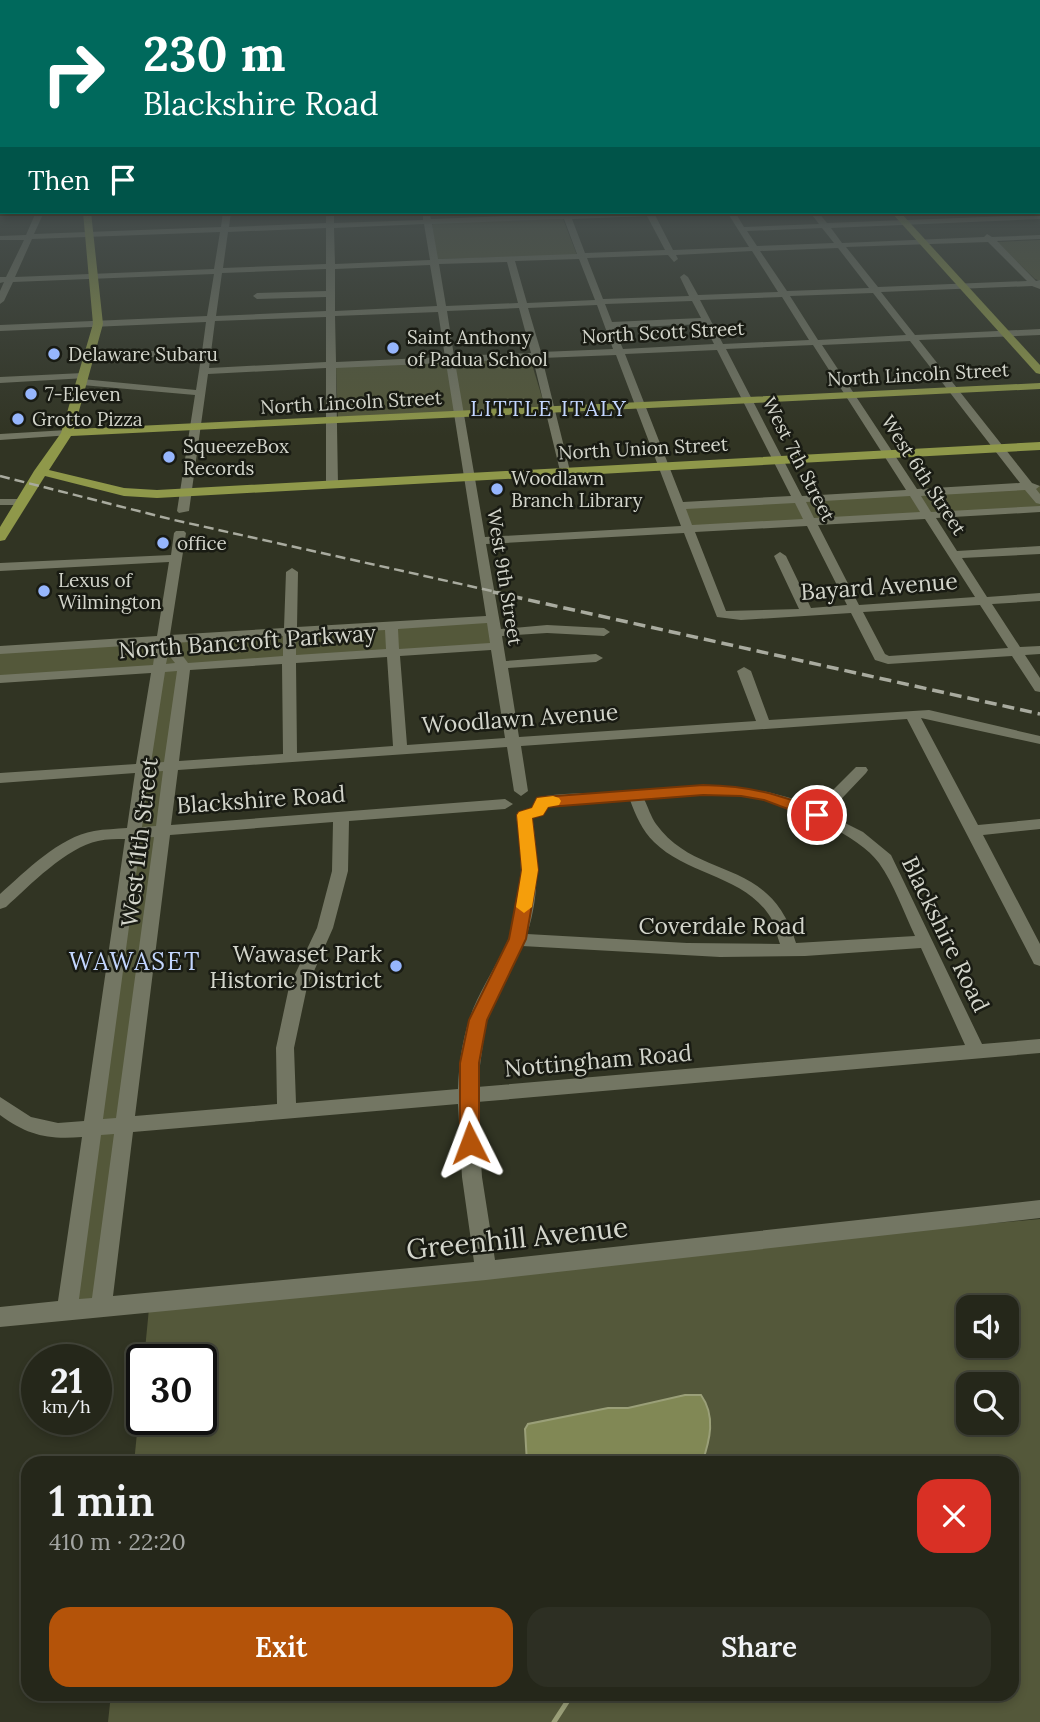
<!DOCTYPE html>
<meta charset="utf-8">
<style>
body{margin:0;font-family:Lora,serif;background:#2d2f23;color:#f1f3f6;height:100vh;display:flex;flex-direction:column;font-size:26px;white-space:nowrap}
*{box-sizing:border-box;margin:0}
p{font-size:23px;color:#a3a5a2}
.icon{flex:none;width:38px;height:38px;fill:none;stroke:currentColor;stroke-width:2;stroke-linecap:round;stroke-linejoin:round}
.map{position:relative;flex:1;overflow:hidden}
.panel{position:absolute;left:21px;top:1456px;width:998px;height:245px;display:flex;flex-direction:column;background:#25271a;border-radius:21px;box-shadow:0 4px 10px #0003,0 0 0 2px #424439}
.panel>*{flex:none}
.hud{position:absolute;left:0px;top:0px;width:1041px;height:214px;box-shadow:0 4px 10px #0003,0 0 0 2px #424439;background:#00695c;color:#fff;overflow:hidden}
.fabs{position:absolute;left:956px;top:1295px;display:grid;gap:14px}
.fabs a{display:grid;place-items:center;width:63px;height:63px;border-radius:14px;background:#25271a;box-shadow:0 4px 10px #0003,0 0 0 2px #424439;font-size:35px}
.speed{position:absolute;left:21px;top:1344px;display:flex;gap:14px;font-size:35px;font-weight:700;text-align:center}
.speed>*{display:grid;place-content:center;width:91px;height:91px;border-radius:50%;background:#25271a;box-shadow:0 4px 10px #0003,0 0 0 2px #424439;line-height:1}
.speed small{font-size:18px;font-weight:400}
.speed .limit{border:4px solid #111;border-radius:10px;background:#fff;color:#111}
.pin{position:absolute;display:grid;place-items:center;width:60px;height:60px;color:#fff;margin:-30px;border:4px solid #fff;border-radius:50%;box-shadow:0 2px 7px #0007}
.me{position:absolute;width:77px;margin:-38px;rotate:357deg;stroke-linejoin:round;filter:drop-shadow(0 0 5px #0008)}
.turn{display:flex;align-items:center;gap:24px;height:147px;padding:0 28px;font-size:32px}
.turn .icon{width:91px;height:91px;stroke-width:2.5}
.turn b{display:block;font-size:49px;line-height:60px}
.then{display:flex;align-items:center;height:66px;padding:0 28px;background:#0003;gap:14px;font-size:26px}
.round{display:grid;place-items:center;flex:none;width:74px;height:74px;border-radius:21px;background:#2d2f23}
.overview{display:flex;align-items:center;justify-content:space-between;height:119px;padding:0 28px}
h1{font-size:42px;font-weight:600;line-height:52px}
.action{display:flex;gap:14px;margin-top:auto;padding:14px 28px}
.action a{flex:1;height:80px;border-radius:21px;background:#b45309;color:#fff;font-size:28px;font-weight:600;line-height:80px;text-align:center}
.action a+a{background:#2d2f23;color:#f1f3f6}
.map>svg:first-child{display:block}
.green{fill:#54583a;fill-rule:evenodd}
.water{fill:#818855;stroke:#9a9f78;stroke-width:2}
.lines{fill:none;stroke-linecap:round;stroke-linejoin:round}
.stream{stroke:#9a9f78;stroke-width:5}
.minor{fill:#737663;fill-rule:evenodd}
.major{fill:#8f984a;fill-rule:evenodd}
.rail-far1{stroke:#a9ab9f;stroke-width:2.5;stroke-dasharray:10 5;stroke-linecap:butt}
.rail{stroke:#a9ab9f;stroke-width:3.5;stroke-dasharray:12 6;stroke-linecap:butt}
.route{fill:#b45309;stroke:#753606;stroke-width:2}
.slow{fill:#f59e0b}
.poi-dot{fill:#96b6fd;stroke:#191b13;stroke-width:2.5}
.labels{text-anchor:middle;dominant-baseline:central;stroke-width:5;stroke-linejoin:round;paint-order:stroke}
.far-street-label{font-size:19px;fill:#d3d5cb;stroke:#191b13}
.far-poi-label{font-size:19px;fill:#d3d5cb;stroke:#191b13;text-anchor:start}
.far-neighbourhood-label{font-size:21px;letter-spacing:2px;fill:#c3d6ff;stroke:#191b13}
.street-label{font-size:23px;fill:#d3d5cb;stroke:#191b13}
.poi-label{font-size:23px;fill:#d3d5cb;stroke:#191b13;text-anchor:end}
.neighbourhood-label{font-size:24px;letter-spacing:2px;fill:#c3d6ff;stroke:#191b13}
.near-street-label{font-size:28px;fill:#d3d5cb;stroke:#191b13}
</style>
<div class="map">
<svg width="1040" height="1722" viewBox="0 0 1040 1722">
<rect width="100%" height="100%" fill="#313423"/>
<!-- green -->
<g class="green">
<path d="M563,219L577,255L437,259L432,225L435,223Z"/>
<path d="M1040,240V281L1035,279L997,242Z"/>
<path d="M530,358L545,407L338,418L336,367Z"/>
<path d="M1040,486V509L687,529L678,506Z"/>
<path d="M492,619L497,646L184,667L101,1307L67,1310L158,669L0,679V650Z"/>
<path d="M1040,1219V1722H108L111,1694H1012V1463H134L142,1383V1419H201V1360H144L150,1298ZM968,1307H1006V1346H968ZM968,1384H1006V1423H968Z"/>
</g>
<!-- water -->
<path class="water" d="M685,1395H701C716,1416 710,1440 702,1463H527L525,1429L528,1424L608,1408H628Z"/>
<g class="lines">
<!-- stream -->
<path class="stream" d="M554,1722L567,1702L568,1694"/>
<!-- minor -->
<g class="minor">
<rect x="0" y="205" width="2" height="4"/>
<path d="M36,212H44L34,234L221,227L223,212H231L229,227L326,223V212H334V223L423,220V212H429L431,219L562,214L561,212L570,214L689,212L685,214L655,215L673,250L749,247L727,212H735L744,227L819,224L810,212H818L827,223L1040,215V219L831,228L842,243L984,237L987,234L992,237L1040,235V239L997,241L1036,281L1040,280V289L1032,286L881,292L915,335L1040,329V335L919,340L1032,483L1040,486L1036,489L1040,494V504L1036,503L1025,490L921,496L931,512L1040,506V512L936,518L957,551L1040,546V554L962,558L987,597L1040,593V601L992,604L1020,647L1040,646V654L1025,655L1040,678V692L1035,691L1012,656L888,664L875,660L851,613L741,620L717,617L684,533L486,544L501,629L547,625L604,628L610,632L604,636L547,633L502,636L506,661L596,654L603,658L596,662L508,668L519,737L756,721L737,671L744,667L751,671L769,720L929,710L1040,736V744L921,718L978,825L1040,819V829L983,835L1040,944V966L1034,964L1032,960L907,719L521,746L528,791L521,796L514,791L507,747L178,770L171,825L505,799L513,804L505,809L349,821L348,871L333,928L307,987L294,1048L296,1103L458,1089C459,1059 464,1027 477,1000C489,975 504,953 513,927C524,891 522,852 516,815L519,811H529L532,815C538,855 540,895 527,934L687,943L780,944C777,936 775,926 771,918C746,876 687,875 654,842C642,830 636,816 630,800L542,807L534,802L537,798C560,792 588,794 612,792C682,787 750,777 815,808L856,767H866L868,770L866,773L827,814L863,832L891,855L982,1044L1040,1039V1053L477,1102L482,1177L495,1260L1040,1200V1218L486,1280L0,1327V1307L58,1301L82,1137C48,1140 27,1135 0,1115V1097L31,1117L58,1123L84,1121L125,839C116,839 107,839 98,841C67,847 29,886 6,907L0,909V894C26,871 59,837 94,831C105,829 116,829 127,828L135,773L0,783V773L136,764L151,673L0,683V675L153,665L156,644L0,654V646L157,636L169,562L0,571V563L171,555L174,533L176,531H184L186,533L170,635L284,628L286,572L292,568L298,572L297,627L486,616L446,363L336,368L338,485L332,488L326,485V368L208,374L189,511L179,513L177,511L195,395L82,385L77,382L82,379L196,390L201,358L90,356L85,353L90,350L202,352L206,322L0,331V325L207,316L214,274L13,282L4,301L0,304V291L4,282L0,283V277H6L24,240H0V236L26,235ZM647,216L665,250L585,253L572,219ZM564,219L577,254L438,259L432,224ZM424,224L430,260L335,264L334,228ZM326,228V264L223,268L228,232ZM822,228L834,243L757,246L747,231ZM220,232L214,269L15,277L32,239ZM988,242L1027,281L878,287L846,247ZM838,248L869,288L787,291L760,251ZM752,251L778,292L698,295L688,277L684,274L680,277L689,296L603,299L587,258L668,255L674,262L678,259L676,255ZM579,259L595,300L527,303L515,261ZM507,262L518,303L446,306L439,264ZM430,265L437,306L335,311V269ZM326,269V291L257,293L253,296L257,299L326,297V311L216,316L222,273ZM873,293L906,335L818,340L790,296ZM782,297L809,340L723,344L700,300ZM692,301L701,318L612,322L605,304ZM597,305L613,349L541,352L528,308ZM519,308L531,353L454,356L447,311ZM438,312L445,357L336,362L335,316ZM326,317V362L209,368L215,321ZM704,324L714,344L623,349L614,328ZM910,341L1020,483L917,489L822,345ZM813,345L906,490L802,496L726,349ZM717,350L791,496L683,502L625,354ZM616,355L681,526L485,537L455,362L533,359L560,471L565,474L570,471L542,358ZM910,496L920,512L814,518L806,502ZM795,503L803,519L692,525L686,509ZM925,519L975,597L859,605L818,525ZM807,526L847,605L811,608L786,556L780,552L774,556L799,609L726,611L695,532ZM980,605L1008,648L889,656L885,654L863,612ZM487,623L490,643L399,649L398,629ZM385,630L386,649L296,655V635ZM283,636V656L188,663L173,643ZM491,650L505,738L407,745L400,656ZM168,654L175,663L166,664ZM387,657L393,746L297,753L296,663ZM282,664L283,754L179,761L190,670ZM177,671L164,762L151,763L165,672ZM163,771L156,826L142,827L150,772ZM703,795C723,795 742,795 762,800C794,807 860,836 879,863C894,884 904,913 915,936L796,943C769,855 698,882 656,824C651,817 648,807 644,799ZM333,822L332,871L317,928L289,987L276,1048L277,1104L135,1116L170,835ZM154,837L116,1118L103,1119L141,838ZM522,946L720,957L805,956L921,948L965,1045L477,1087L486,1022ZM458,1104L462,1177L474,1262L113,1296L133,1132ZM114,1134L92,1298L79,1299L101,1135Z"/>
<path d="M83,373L88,376L86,378L0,383V377Z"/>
<path d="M67,430L71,431V435L0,440V434Z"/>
<path d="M0,499H22L28,502L22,505H0Z"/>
</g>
<!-- major -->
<g class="major">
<path d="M83,212H91L103,324L74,429L1040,383V389L71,436L49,470L124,488L157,490L1040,442V450L157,498L124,496L45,476L5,540L0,541V527L34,471L61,433L93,324Z"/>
<path d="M891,212H900L1040,365V374L1036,373Z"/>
</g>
<!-- rail-far1 -->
<path class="rail-far1" d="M0,476L174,520L501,593"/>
<!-- rail -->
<path class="rail" d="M493,592L1040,714"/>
</g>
<!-- sky -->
<linearGradient id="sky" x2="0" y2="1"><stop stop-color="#1b1d13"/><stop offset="0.45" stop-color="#485050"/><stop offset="1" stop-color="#485050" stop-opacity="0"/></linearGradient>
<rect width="1040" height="436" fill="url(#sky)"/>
<!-- route -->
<path class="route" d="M703,785C752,786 777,794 823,811L825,815L817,820L764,800L741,796L703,795L548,807L543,815L532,818L538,870L526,939L487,1020L479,1063V1143L476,1149L470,1152L463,1149L460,1143V1063L469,1020L509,939L522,870L517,815L519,812L532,808L537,798L542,797Z"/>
<!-- slow -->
<path class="slow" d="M553,796L559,798L561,801L559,805L548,807L543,815L532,818L538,870L532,907L524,913L516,907L522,870L517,815L519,812L532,808L537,798Z"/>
<!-- markers -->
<g class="poi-dot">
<circle cx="393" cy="348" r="7"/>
<circle cx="54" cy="354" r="7"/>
<circle cx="31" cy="394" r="7"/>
<circle cx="18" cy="419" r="7"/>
<circle cx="169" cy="457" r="7"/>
<circle cx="497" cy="489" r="7"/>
<circle cx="163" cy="543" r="7"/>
<circle cx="44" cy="591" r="7"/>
<circle cx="396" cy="966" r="7"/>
</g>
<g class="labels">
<!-- far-street labels -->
<g class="far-street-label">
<text transform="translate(663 332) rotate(-3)">North Scott Street</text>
<text transform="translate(918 374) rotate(-3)">North Lincoln Street</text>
<text transform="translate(351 402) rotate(-3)">North Lincoln Street</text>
<text transform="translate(643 448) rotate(-3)">North Union Street</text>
<text transform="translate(799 459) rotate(63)">West 7th Street</text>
<text transform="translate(924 475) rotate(57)">West 6th Street</text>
<text transform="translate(505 577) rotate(81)">West 9th Street</text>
</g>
<!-- far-poi labels -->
<g class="far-poi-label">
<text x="407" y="337">Saint Anthony<tspan x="407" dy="22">of Padua School</tspan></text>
<text x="68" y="354">Delaware Subaru</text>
<text x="45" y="394">7-Eleven</text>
<text x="32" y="419">Grotto Pizza</text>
<text x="183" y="446">SqueezeBox<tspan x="183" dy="22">Records</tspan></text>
<text x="511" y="478">Woodlawn<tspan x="511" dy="22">Branch Library</tspan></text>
<text x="177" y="543">office</text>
<text x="58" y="580">Lexus of<tspan x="58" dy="22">Wilmington</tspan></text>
</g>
<!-- far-neighbourhood labels -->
<g class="far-neighbourhood-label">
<text x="549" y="408">LITTLE ITALY</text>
</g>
<!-- street labels -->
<g class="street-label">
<text transform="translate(879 586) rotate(-4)">Bayard Avenue</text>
<text transform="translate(247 641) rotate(-4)">North Bancroft Parkway</text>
<text transform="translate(520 718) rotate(-4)">Woodlawn Avenue</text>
<text transform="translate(261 799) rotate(-4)">Blackshire Road</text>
<text transform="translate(139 842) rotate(-83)">West 11th Street</text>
<text x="722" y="925">Coverdale Road</text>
<text transform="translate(946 934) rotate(64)">Blackshire Road</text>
<text transform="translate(598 1060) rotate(-5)">Nottingham Road</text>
</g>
<!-- poi labels -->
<g class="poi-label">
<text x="382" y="953">Wawaset Park<tspan x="382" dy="26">Historic District</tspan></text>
</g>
<!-- neighbourhood labels -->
<g class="neighbourhood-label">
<text x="135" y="961">WAWASET</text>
</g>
<!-- near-street labels -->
<g class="near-street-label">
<text transform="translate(517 1238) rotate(-6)">Greenhill Avenue</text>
</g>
</g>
</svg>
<div class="fabs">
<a><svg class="icon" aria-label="sound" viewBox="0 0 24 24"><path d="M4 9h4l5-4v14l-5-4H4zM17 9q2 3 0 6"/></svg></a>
<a><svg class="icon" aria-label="search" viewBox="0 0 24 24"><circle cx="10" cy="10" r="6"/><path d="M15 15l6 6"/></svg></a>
</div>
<div class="speed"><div>21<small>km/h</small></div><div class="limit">30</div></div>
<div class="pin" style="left:817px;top:815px;background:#d93025"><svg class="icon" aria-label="arrive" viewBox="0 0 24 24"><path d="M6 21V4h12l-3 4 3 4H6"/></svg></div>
<svg class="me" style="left:470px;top:1143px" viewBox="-20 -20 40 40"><path d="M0-17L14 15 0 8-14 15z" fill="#b45309" stroke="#fff" stroke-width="4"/></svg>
<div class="hud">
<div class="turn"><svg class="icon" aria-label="right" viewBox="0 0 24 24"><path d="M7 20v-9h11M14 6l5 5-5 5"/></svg><div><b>230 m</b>Blackshire Road</div></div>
<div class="then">Then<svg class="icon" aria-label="arrive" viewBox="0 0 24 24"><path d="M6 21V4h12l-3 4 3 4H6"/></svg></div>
</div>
<section class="panel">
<div class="overview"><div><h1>1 min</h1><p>410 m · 22:20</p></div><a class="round" style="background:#d93025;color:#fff"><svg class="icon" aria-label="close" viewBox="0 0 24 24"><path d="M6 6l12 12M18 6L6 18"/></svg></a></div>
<div class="action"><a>Exit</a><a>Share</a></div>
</section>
</div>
